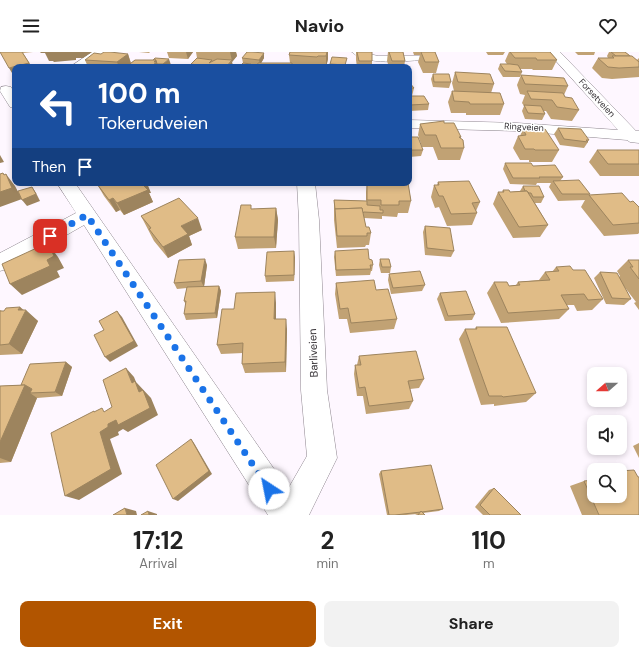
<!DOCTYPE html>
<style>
body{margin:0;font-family:"DM Sans",sans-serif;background:#f2f2f2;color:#222;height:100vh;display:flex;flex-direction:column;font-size:15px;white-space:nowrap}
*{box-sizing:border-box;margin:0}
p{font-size:13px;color:#767676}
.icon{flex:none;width:22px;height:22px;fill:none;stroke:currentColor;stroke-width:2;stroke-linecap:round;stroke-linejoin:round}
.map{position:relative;height:463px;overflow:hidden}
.sheet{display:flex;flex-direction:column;background:#fff;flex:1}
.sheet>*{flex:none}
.hud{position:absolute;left:12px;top:12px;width:400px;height:122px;border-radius:8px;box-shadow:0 2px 6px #0003;background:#1a4fa0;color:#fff;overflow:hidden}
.needle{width:26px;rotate:249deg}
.tools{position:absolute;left:587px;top:315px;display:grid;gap:8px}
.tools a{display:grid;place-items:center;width:40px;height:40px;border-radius:8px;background:#fff;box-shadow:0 2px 6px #0003;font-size:20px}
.pin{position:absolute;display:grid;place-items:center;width:34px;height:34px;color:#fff;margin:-17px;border-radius:8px;box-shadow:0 2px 6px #0006}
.me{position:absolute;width:44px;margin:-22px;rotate:326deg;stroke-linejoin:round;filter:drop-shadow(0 0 3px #0008)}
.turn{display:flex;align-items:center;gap:14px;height:84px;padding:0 20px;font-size:18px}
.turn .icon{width:52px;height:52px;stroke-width:2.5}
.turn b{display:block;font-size:28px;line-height:34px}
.then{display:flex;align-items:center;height:38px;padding:0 20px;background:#0003;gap:8px;font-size:15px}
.eta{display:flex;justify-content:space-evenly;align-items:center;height:68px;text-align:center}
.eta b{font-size:24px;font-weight:700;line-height:28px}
.action{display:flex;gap:8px;margin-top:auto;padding:8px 20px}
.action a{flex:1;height:46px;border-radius:8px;background:#b25500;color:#fff;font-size:16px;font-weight:700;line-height:46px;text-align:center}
.action a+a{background:#f2f2f2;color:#222}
header{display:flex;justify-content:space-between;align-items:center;height:52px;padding:0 20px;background:#fff;font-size:18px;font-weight:700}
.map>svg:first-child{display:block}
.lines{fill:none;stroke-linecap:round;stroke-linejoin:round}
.service-casing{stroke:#8e868f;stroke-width:1}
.minor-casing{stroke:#8e868f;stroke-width:1}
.service{fill:#fff;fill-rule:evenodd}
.minor{fill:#fff;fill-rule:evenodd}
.wall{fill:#c1a274}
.shaded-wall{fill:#9d845e}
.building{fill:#e0bc87;stroke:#9d845e}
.route{stroke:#1a73e8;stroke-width:7;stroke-dasharray:0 12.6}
.labels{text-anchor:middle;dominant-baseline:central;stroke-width:3;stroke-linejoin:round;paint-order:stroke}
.far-street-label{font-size:9px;fill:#363236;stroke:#fff}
.street-label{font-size:11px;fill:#363236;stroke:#fff}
</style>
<header><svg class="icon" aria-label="menu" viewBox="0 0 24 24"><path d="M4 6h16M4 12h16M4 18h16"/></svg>Navio<svg class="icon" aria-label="heart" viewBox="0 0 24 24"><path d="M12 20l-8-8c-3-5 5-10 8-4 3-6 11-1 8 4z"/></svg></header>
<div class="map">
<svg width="639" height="463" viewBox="0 0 639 463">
<rect width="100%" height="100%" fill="#fef7ff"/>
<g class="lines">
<!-- service casing -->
<g class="service-casing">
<path id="service" d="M352,0H361L378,4H422L426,6L422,8C404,9 366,14 352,0Z"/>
</g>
<!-- minor casing -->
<g class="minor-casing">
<g id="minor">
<path d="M92,0H106L84,15H70Z"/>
<path d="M548,0H560L636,79H639V91L630,90L627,88L517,79L409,76V68L517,71L618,78Z"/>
<path d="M6,34L11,35L15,42V56L10,55L0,39L1,35Z"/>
<path d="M57,131H75L288,437L307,404L301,338L299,168L297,131H315L319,168L327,338L337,406L309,463H268L84,173L7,217L0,219V201L76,161Z"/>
</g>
</g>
<!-- service -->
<use href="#service" class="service"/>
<!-- minor -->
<use href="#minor" class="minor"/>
</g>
<!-- wall -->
<g class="wall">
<path d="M0,0H33L23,1L32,15H15Z"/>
<path d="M139,0H150L149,1Z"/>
<path d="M167,0H193L188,7L169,6Z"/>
<path d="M196,0H236L237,4L232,10L233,15H191V12L197,6Z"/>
<path d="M328,0V7L326,15L318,14L317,15H310L293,13L251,12L243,11L242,6H264L261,11H290L289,3Z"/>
<path d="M356,0H372V15H357L356,8Z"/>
<path d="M388,0H403L405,9L404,15H389L387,9Z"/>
<path d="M413,0H435L439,10L436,21H423L418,10L420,3H414Z"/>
<path d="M486,0H505L503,3H488Z"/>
<path d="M509,0H550L557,8L552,18H533L532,17H520L522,20L520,25H503L498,17L500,12H507L505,9Z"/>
<path d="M575,0H595L594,3H578Z"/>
<path d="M609,0H625L637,8L639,6V25L612,27L602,26L592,16L598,6H608L607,4Z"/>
<path d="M101,2H128L131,11L135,8L171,13L168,15H88L85,8Z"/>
<path d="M330,12H347L346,15H329Z"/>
<path d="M455,20L494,32L491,41L504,52L500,63H466V61H451L448,50L452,39H454L452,31Z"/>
<path d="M433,22L451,30L449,36L433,35L431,27Z"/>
<path d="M521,23L568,34L564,43L565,45L579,58L572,69L551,67L546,59H544L545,62L542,68L525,67L522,59L524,54L522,51L525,43L520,42L517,33Z"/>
<path d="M409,30L414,36L412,44L429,52L428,58L409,59Z"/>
<path d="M444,71L461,85V87L464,96L460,108H438L433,95H422L418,83L420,72Z"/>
<path d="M558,76L589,88L587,90H588L584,96L560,93L554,82Z"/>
<path d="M523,77L559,98L552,110H529V108H520L513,96L518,84H520Z"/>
<path d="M409,85L423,98L421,104L409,105Z"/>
<path d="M597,98H639V124H600L589,110Z"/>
<path d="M505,111L533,114L563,125L560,129L590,142L589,143L630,150L639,155V181L638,182L604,184L581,155L585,148L558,149L549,135L551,131H537L536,133L510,132L503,117Z"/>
<path d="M438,130L480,150L476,159L477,161L472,173L447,174L439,155L435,156L431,145L434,133H437Z"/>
<path d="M367,131H408L411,149L408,161H398L397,165L382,164V167L364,166L366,175L371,181L369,193H366L365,195L337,196L334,168V148L366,149V140Z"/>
<path d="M97,132L151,141H149L153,150L124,163L120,158L116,160L104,144Z"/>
<path d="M523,134L544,145L541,151H535L548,173L540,185L513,186L493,152L498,140H502L503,138L510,140L520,139Z"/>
<path d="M276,156L278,168L276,196L238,197L235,185L252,157Z"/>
<path d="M141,164L202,178L189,184L192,193L168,206L154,189Z"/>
<path d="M425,174L454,199L451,205L425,203L423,180Z"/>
<path d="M335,199L369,207L373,213L372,219H371L370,223L336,224L334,205Z"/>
<path d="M295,205L294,229L266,230L265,224Z"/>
<path d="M380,207L391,215L390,221H381L379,213Z"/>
<path d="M628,208H639V258L634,251L636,250L623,233L631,247L624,253L606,252L594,226L600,220L619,225L620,224L617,219Z"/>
<path d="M207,213L204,234H219L221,239L217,266L186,268L184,262L186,253L184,249L187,236L177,237L174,231Z"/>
<path d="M556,215L573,218L603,247L592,258L577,259L574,253H567L569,257L559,267L501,271L487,241L494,230L509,234L516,233L518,230L539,228L545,220H552Z"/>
<path d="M389,222L425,233L422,239L391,242L388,228Z"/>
<path d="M336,231L376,238L397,267L394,277L350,281L347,267H339L335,242Z"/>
<path d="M440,241L475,262L472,268L445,269L437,247Z"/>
<path d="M276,251V267L287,277L286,320L245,321L242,312L243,301L221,302L217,293L234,257Z"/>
<path d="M20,255L38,269L22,302L0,303V258L2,259H4Z"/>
<path d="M476,275L536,341L526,350L494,354V352L481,353L459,287L465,277H475Z"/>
<path d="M359,304L424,327L419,336L410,337L413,349L409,357L366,362L363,344H357L354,322L355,313H357Z"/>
<path d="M66,310L72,315L62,344L37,346L11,410L0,411V334L21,333Z"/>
<path d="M639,391V406L633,394Z"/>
<path d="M381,419L443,457L439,459L423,461L425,463H415L417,462L406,463H387L379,422Z"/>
<path d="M620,419L639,463H582L570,434L584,429L620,444Z"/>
<path d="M494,436L521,463H483L475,455L489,438Z"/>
</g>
<!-- shaded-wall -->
<g class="shaded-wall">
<path d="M40,0H92L83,6H76V8L54,10L53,9H49L45,1H41Z"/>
<path d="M186,0H193L188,7Z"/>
<path d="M230,0H236L237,4L232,10L233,15H226L232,9Z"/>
<path d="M327,0H328V7L326,15V4Z"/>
<path d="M264,1V6L260,13L259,8Z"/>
<path d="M128,2L131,12L127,15H119L117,10Z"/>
<path d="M169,7L171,13L168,15H164L163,12Z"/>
<path d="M156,8L158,15H150L154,10Z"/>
<path d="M29,11L32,15H15V26L9,16Z"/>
<path d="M0,103L4,110L0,111Z"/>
<path d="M3,121L8,127L6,122L15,134L22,147L0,155V140L4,123Z"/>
<path d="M141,131H147L151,141H149L153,150L124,163L117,151Z"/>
<path d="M32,135L36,141L40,149L27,154L22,148Z"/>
<path d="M113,146L120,158L116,160L109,148Z"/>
<path d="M276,156L278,168L276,196L274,185Z"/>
<path d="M198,166L202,178L189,184L192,193L168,206L163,195L181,174Z"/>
<path d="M49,193L58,205L64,216L57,219L60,225L22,243L10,232L42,196L41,194L51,206Z"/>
<path d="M294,199L295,205L294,229Z"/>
<path d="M205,207L207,213L204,235L201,229Z"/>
<path d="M219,234L221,239L217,266L215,261Z"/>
<path d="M275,240L276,251V277L274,267Z"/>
<path d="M20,255L25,260L26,258L38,269L22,302L9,292Z"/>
<path d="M117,259L122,265L138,294L110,310L105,305Z"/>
<path d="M286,267L287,277L286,320L285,310Z"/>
<path d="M66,310L72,315L62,344L55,340Z"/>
<path d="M126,316L134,325L136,330L151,346L158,363L128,380L123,377L118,380L119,383L110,387L122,422L79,448L65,444L100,380L139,340L132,331Z"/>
<path d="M25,333L38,341H30L37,346L11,410L0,406V390Z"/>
<path d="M191,387L194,391L212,422L178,449L173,447Z"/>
<path d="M125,456L136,459L137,463H127Z"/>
<path d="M148,459L157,462V463H149Z"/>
</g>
<!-- building -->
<g class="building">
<path d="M0,0H22L29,11L9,16Z"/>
<path d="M104,0H110L128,2L117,10L85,8L94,1L101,2Z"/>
<path d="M247,0H252L264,1L259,8L242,6Z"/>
<path d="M290,0H327L326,4H318L317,5L289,3Z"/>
<path d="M357,0H372V9H359Z"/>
<path d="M389,0H403L405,9H392Z"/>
<path d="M421,0H435L439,10H425Z"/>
<path d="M510,0H550L557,8H537L536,6H515Z"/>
<path d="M611,0H625L630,4H616Z"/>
<path d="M612,4H632L639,10V15L619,16L608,15L598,6H614Z"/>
<path d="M332,5L347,6L345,13L330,12Z"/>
<path d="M155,6L169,7L163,12H157L156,8H153Z"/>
<path d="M197,6L212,8L209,11L217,7L232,8L226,15H202L204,14L191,12Z"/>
<path d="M135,8H156L154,10H157L150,15H126Z"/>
<path d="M243,11L251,12L248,15H239Z"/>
<path d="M258,11H292V15H257Z"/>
<path d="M500,12H510L518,13L522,20L505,19Z"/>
<path d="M455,20L490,22L494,32L458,30Z"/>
<path d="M433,22H449L451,30H434Z"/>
<path d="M521,23L564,26L568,34L525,32Z"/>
<path d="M409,30L414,36H409Z"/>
<path d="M452,39L500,41L504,52H470L469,50L454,49Z"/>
<path d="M527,39L563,41L565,45L572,46L579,58L557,55L552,48L531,47Z"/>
<path d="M409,44H424L429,52L410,53L409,52Z"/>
<path d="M524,53L541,54L545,62L528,61Z"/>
<path d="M444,69V71H454L461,85H459L463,88L464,96H441L436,83H425L420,72Z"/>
<path d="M558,76L581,77L589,88H586L588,90L564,87Z"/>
<path d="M523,77H545L559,98H535L534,97H525L518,84L526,83Z"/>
<path d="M409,85H418L423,98H409Z"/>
<path d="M597,98H639V112H608Z"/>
<path d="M505,111H531L533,114L555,113L563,125H539L540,126H513Z"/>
<path d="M3,121L4,123L6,122L12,136L0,140V122Z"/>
<path d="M579,128L590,142H562L553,129Z"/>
<path d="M469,129L480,150L472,151L477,161L451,162L443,144H439L434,133H439L438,130Z"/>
<path d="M99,131H141L148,138L117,151L113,146L109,148L97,132Z"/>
<path d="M367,131H408L411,149H399V153H381V148H367Z"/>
<path d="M523,134H539L544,145H533L531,141H529L527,139H525Z"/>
<path d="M32,135L36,142L22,148L18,139Z"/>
<path d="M503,138H509L510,140L527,139L548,173L519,175L498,140H504Z"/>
<path d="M622,141L630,150L633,149L639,155V171L613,173L589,143Z"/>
<path d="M179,146L198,166L181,174L188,182L163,195L149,177L151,176L141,164Z"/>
<path d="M334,148L367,149V153L380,154V158H383V161L364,160L363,161L362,156L335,157Z"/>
<path d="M241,153H251V157L276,156L274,185H235Z"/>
<path d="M362,156L366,175H369L371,181H367V184H337L335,157Z"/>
<path d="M425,174L450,176L454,199L427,196Z"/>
<path d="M49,193L54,204L47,208L50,214L10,232L2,212L41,194L42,196Z"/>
<path d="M368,197L369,207L372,208L373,213H370L371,217L336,218L335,199Z"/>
<path d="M294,199V223L265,224L267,200Z"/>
<path d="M205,207L201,229L174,231L179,208Z"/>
<path d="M380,207H389L391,215H382Z"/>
<path d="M628,208H639V227L630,215H633Z"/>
<path d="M570,214L573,218H585L603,247L588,248L584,242L561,243L569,257L508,261L494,230H507L509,234L520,233L518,230L550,228L545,220L559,219L556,215Z"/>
<path d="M420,219L425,233L393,236L389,222Z"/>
<path d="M600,220L617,221L631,247L612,246Z"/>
<path d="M374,228L376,238L388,237L397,267L351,271L348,256L340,257L336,231Z"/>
<path d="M219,234L215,261L184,262L186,249H184L187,235Z"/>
<path d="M466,239L475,262L448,264L440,241Z"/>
<path d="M275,240L274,267H286L285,310L242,312L243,291L217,293L222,257H234L236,241Z"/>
<path d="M20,255L18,258H26L9,292L0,293V259H4L6,256Z"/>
<path d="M117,259L134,289L105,305L94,283L104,278L99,269Z"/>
<path d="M476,275H507L536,341L503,345L502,344H489L465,277H477Z"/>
<path d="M416,299L424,327L408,329L413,349L369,354L365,335L359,336L355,313H361L359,304Z"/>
<path d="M66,310L55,340L30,341L32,337L25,333H21L30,312Z"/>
<path d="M126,316L132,331L135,329L139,340L143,338L150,356L118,373L116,368L108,372V375L100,380L111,417L65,444L51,381L94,359V360L102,356L104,360L112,355L103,328Z"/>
<path d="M25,333L0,390V334Z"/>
<path d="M191,387L209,419L173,447L156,413Z"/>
<path d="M431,413L443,457L422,460L421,459V460L395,463H389L381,419Z"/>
<path d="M634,418L638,425H639V463H599L584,429L594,428V444H620V426H622L620,421V419Z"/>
<path d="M494,436L521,463H490L480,453Z"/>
<path d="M125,456L127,463H113Z"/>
<path d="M148,459L149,463H141Z"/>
<path d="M421,459L425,463H418Z"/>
</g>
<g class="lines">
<!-- route -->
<path class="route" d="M50,184L87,163L269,437"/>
</g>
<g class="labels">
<!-- far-street labels -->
<g class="far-street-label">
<text transform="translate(597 46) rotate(47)">Forsetveien</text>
<text transform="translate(524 75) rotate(3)">Ringveien</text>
</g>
<!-- street labels -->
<g class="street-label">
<text transform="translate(313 301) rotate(-92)">Barliveien</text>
</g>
</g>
</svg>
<div class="tools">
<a><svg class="needle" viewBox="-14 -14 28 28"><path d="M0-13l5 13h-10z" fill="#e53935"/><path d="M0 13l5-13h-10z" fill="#767676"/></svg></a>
<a><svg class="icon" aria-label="sound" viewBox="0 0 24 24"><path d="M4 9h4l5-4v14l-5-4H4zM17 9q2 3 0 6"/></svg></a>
<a><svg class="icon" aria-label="search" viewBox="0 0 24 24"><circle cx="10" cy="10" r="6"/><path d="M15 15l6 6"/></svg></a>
</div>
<div class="pin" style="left:50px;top:184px;background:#d93025"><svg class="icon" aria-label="arrive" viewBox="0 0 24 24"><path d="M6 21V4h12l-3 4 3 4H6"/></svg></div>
<svg class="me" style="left:269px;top:437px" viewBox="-20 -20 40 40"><circle r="19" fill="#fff"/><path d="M0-13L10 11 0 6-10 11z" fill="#1a73e8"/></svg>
<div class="hud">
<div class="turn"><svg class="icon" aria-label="left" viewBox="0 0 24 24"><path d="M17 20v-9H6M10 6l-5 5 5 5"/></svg><div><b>100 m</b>Tokerudveien</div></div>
<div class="then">Then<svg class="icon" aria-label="arrive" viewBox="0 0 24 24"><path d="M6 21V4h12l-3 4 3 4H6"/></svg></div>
</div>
</div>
<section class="sheet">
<div class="eta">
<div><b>17:12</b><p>Arrival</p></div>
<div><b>2</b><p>min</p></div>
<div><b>110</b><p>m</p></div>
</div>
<div class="action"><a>Exit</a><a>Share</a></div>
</section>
